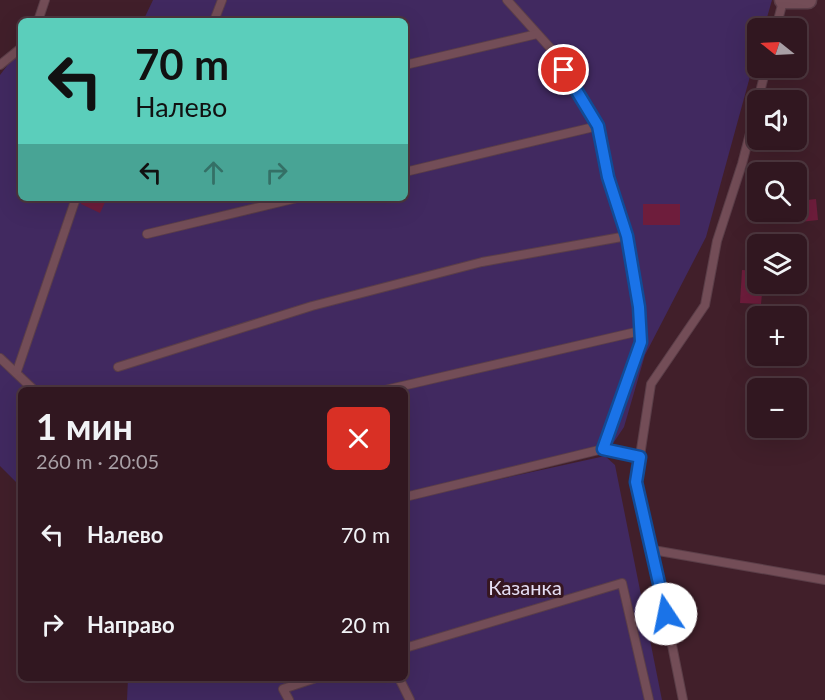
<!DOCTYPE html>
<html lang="ru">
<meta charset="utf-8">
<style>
body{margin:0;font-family:Lato,sans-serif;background:#3d242d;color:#f1f3f6;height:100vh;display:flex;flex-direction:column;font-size:22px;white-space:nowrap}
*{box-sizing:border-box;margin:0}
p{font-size:20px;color:#a89fa5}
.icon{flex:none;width:33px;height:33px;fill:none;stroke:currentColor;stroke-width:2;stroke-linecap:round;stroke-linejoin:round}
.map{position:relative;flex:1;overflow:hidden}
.details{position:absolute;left:18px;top:387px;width:390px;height:294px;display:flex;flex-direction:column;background:#311720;border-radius:9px;box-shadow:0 6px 24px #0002,0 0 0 2px #4c363e}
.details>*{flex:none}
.guide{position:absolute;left:18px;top:18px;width:390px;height:183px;border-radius:9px;box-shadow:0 6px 24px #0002,0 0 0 2px #4c363e;background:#5bcebb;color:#111;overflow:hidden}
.needle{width:39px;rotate:288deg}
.fabs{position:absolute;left:747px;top:18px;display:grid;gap:12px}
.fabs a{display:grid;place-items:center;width:60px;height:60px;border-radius:9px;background:#311720;box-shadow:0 6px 24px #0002,0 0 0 2px #4c363e;font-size:30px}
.pin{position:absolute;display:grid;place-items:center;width:51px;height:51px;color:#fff;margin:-26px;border:3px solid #fff;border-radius:50%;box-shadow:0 2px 6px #0007}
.me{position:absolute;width:66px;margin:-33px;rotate:349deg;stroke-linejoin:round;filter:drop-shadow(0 0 4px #0008)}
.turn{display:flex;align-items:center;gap:21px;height:126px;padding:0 18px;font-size:27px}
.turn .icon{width:78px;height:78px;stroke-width:2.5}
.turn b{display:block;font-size:42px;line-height:51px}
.lanes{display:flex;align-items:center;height:57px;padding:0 18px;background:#0003;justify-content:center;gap:30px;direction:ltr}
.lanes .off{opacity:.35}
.round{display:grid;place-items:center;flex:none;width:63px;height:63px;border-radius:9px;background:#3d242d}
.summary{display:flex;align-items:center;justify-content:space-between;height:102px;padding:0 18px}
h1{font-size:36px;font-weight:700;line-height:45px}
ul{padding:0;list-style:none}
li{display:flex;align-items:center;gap:18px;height:90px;padding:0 18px}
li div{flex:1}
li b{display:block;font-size:22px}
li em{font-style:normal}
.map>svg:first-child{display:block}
.green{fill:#412960}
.building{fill:#6e1d3c}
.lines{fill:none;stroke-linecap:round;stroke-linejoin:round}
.service-casing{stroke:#5b3e48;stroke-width:10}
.minor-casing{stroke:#5b3e48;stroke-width:19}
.service{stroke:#734d57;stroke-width:8}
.minor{stroke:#734d57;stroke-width:16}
.route-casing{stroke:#114b97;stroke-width:15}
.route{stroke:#1a73e8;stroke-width:10}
.labels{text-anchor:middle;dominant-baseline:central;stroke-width:6;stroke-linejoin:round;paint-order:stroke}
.park-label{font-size:20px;fill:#e4ddf2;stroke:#361620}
</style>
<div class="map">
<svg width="825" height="700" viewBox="0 0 825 700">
<rect width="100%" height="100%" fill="#411f2a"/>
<!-- green -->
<g class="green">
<path d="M153,0H772L764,28H758L757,51L706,237L645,355L624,427L610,448L405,493V390H21V487L0,466V75L16,54L21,57V198H405V21H143Z"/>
<path d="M605,456L615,465L662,700H127L128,678H405V500Z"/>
</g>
<!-- building -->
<g class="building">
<path d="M82,198H107L100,213L81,204Z"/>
<path d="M816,199L818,220L800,222L798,201Z"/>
<rect x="643" y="204" width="37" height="21"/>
<path d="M742,270L758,271V284H763L761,304L740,303Z"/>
</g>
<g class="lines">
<!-- service casing -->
<g class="service-casing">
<g id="service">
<path d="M507,0L553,51L598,126L608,177L627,236L639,307L641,342L603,449"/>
<path d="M38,21L45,0"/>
<path d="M214,21L222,0"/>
<path d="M776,28L783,1"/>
<path d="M0,65L21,48"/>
<path d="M405,65L537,34"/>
<path d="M758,100L766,68"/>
<path d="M758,103L742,164L717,241L705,305L651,384L636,482L653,550L825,580"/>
<path d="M405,172L598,126"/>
<path d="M147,234L297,198"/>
<path d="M0,358L34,390"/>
<path d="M118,367L312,306L482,262L627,236"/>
<path d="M17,371L76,198"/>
<path d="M385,390L640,331"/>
<path d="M405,497L603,449L640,457"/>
<path d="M653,550L683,700"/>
<path d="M405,648L622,583L649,700"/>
<path d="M399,678L410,700"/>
<path d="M289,700L283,689L316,678"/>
</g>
</g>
<!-- minor casing -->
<g class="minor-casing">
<path id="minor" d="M783,0H808"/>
</g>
<!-- service -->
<use href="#service" class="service"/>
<!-- minor -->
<use href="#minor" class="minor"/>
</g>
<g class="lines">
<!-- route casing -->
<g class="route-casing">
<path id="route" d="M564,70L598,126L608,177L627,236L639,307L641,342L603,449L640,457L636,482L666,614"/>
</g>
<!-- route -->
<use href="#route" class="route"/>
</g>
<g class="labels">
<!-- park labels -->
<g class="park-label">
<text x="525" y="587">Казанка</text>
</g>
</g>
</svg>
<div class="fabs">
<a><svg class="needle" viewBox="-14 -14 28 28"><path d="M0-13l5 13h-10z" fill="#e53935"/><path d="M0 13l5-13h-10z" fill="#a89fa5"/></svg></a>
<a><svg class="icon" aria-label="sound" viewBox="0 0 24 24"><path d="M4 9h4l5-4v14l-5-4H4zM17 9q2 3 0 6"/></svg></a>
<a><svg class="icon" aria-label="search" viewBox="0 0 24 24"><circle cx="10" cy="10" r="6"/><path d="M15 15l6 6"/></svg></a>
<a><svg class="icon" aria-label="layers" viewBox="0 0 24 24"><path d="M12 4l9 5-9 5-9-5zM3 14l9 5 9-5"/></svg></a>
<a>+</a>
<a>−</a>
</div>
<div class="pin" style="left:564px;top:70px;background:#d93025"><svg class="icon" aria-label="arrive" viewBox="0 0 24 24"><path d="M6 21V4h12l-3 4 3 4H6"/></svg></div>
<svg class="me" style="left:666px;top:614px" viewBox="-20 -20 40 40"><circle r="19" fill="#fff"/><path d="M0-13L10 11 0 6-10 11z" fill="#1a73e8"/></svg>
<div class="guide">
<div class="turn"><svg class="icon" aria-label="left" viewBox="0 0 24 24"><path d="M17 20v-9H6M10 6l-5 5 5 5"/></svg><div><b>70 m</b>Налево</div></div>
<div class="lanes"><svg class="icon" aria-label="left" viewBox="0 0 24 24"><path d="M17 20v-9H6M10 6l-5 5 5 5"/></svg><svg class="icon off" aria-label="ahead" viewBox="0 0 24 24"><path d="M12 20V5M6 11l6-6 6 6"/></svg><svg class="icon off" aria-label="right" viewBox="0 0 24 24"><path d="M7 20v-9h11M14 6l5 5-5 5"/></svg></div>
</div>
<section class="details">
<div class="summary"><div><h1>1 мин</h1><p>260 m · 20:05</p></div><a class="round" style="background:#d93025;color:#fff"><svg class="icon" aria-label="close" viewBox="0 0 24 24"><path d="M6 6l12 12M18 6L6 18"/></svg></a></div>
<ul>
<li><svg class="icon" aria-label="left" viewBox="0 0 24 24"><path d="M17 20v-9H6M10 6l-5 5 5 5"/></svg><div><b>Налево</b></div><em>70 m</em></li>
<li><svg class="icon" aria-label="right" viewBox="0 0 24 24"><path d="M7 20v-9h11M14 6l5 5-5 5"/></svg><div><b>Направо</b></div><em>20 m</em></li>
</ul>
</section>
</div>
